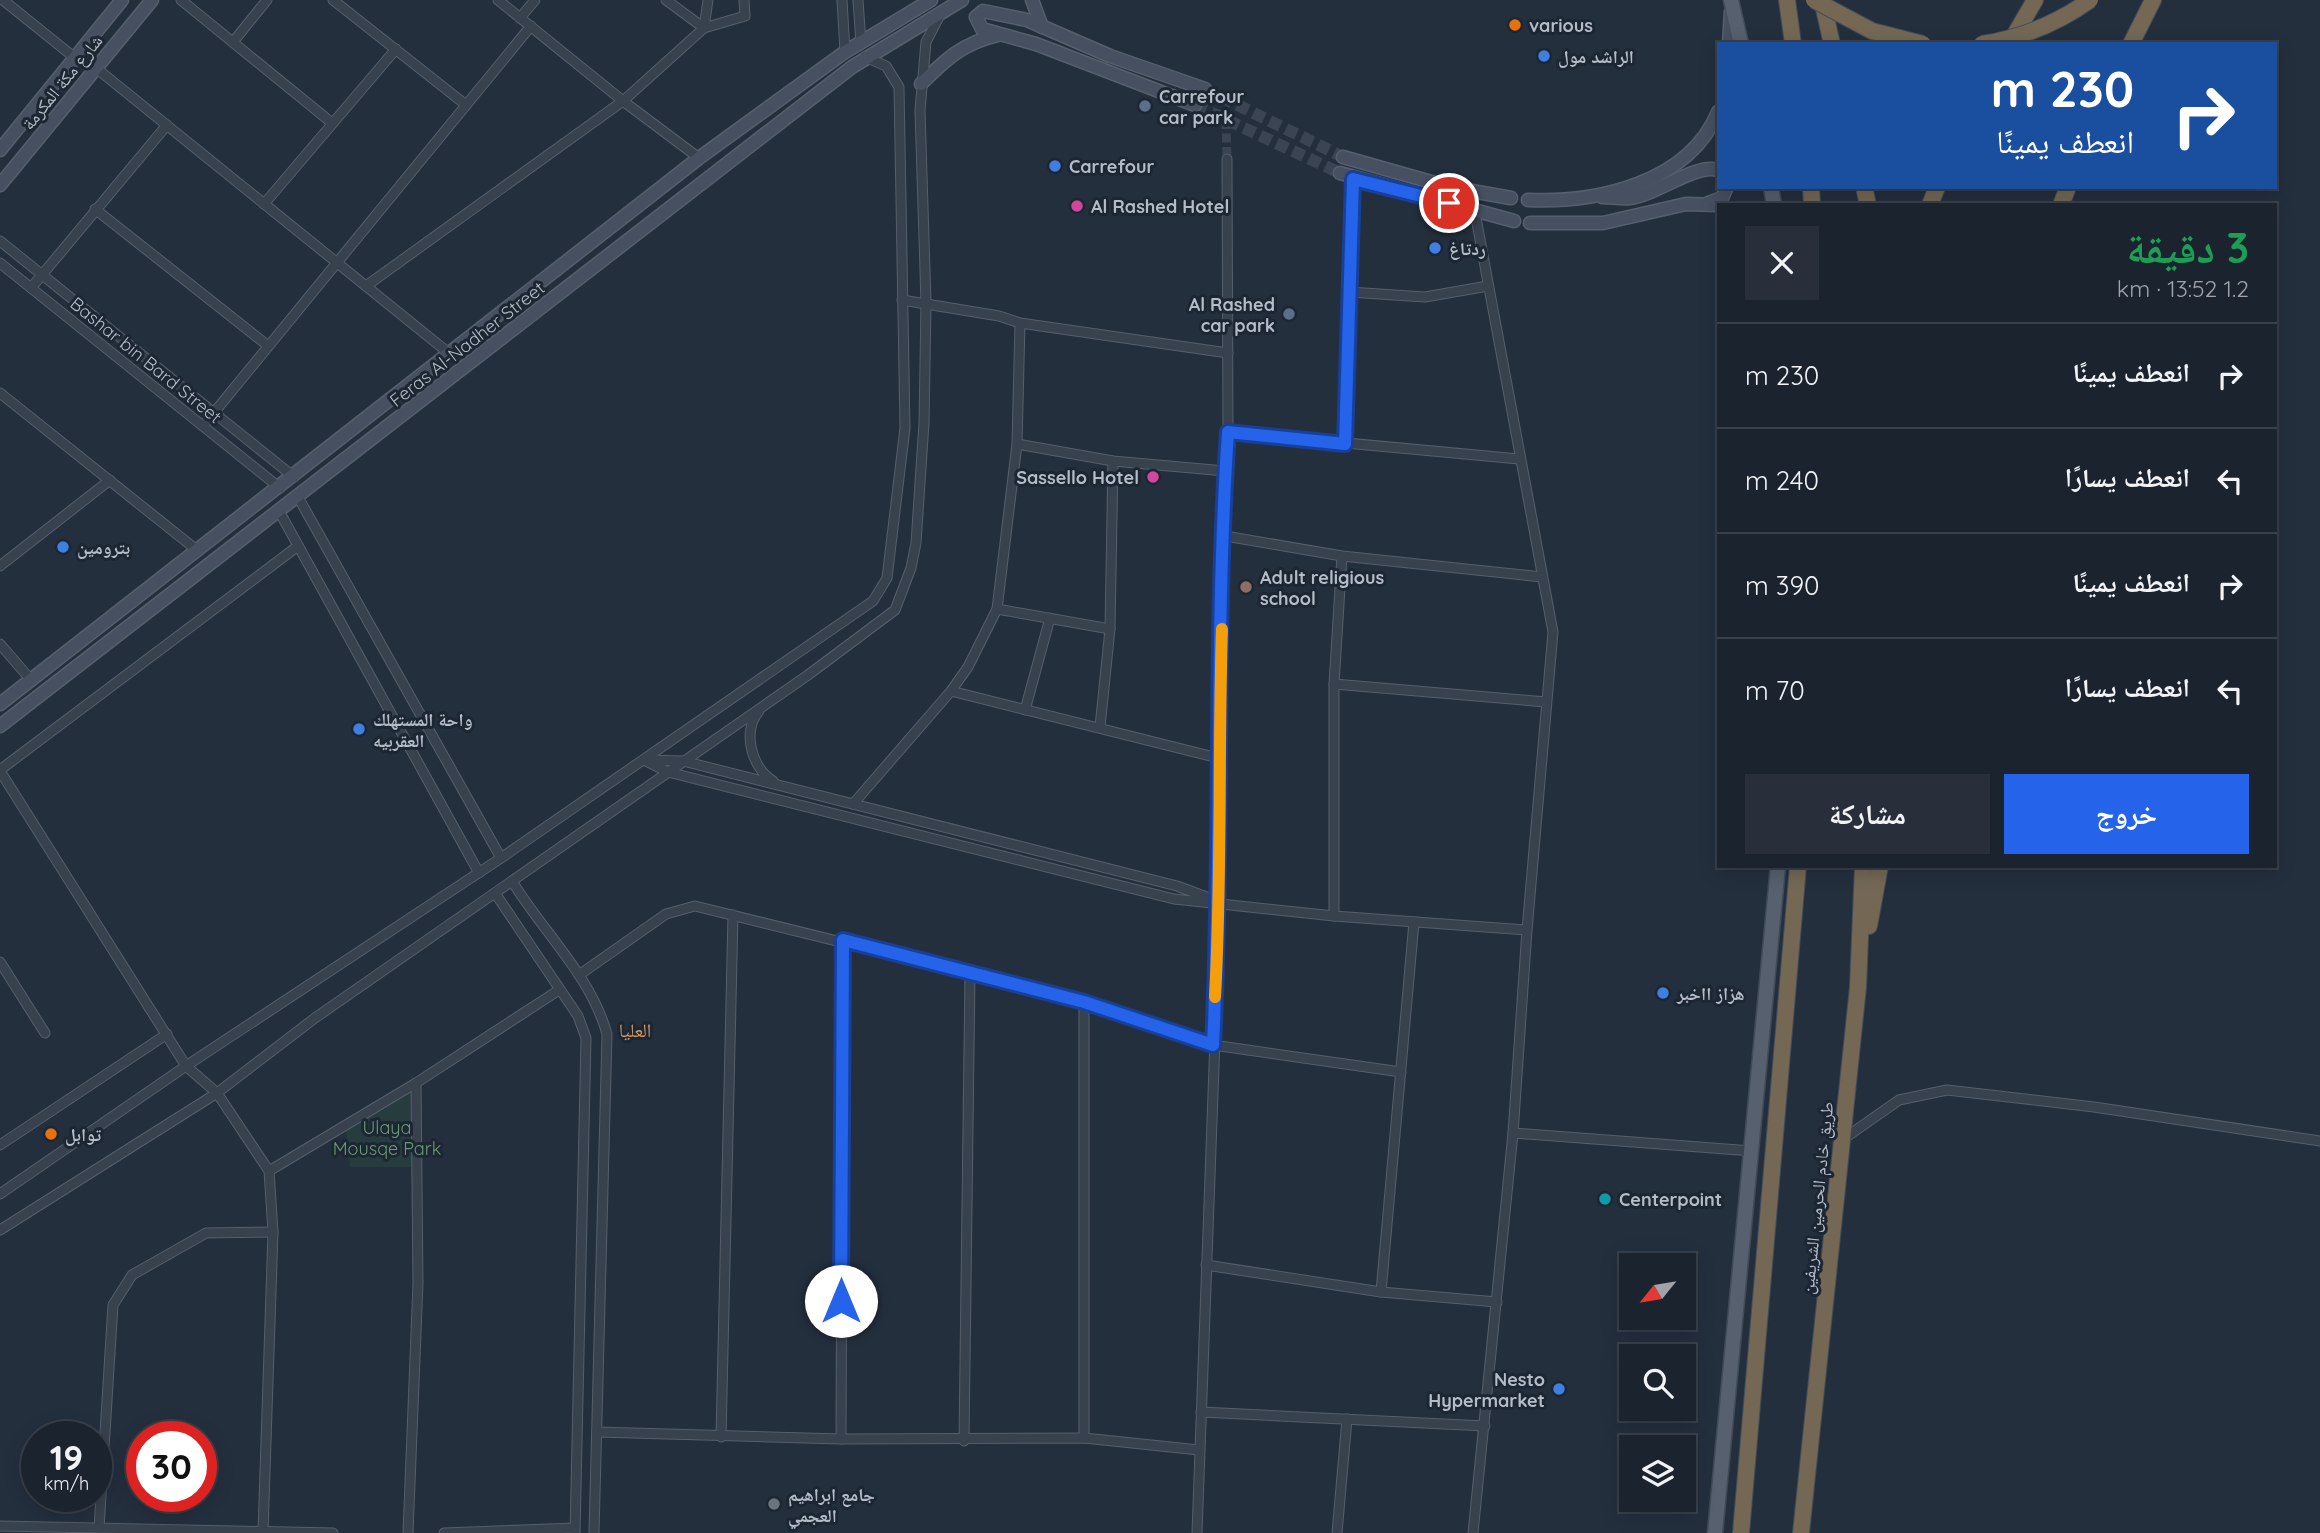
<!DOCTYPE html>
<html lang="ar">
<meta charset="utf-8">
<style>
body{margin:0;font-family:Quicksand,"Noto Naskh Arabic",sans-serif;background:#282f3a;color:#f1f3f6;direction:rtl;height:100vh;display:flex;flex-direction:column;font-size:26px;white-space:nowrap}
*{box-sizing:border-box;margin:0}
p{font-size:23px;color:#a0a4aa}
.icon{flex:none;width:38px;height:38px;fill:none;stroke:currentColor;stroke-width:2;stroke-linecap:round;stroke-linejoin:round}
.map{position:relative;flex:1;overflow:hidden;direction:ltr}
.sheet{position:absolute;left:1717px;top:203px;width:560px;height:665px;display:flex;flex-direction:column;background:#1b232e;border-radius:0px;box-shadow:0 4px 18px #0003,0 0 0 2px #39404a;direction:rtl}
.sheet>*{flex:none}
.hud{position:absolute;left:1717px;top:42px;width:560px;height:147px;border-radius:0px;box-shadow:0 4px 18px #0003,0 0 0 2px #39404a;direction:rtl;background:#1a4fa0;color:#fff;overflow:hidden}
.needle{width:46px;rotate:240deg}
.controls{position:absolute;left:1619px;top:1253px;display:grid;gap:14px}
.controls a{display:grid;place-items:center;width:77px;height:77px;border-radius:0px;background:#1b232e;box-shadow:0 4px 18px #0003,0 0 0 2px #39404a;font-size:35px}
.speed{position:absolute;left:21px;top:1421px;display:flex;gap:14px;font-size:35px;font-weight:700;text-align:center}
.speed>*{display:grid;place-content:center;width:91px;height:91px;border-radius:50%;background:#1b232e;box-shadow:0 4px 18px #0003,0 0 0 2px #39404a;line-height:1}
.speed small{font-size:18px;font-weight:400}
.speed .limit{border:10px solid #d22;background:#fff;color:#111}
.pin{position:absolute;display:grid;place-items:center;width:60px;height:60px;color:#fff;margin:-30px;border:4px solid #fff;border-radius:50%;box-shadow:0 2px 7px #0007}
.me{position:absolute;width:77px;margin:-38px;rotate:0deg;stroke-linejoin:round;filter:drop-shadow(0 0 5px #0008)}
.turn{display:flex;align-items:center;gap:24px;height:147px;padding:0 28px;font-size:32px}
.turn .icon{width:91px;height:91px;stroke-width:2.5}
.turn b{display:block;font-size:49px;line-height:60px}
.round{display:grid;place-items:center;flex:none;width:74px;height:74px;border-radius:0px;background:#282f3a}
.headline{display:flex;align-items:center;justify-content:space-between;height:119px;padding:0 28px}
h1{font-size:42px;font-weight:700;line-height:52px;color:#1e9e55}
.cta{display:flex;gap:14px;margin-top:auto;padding:14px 28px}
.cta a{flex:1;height:80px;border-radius:0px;background:#2563eb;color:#fff;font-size:28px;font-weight:700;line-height:80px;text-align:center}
.cta a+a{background:#282f3a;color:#f1f3f6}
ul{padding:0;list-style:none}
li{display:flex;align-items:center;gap:21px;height:105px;padding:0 28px;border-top:2px solid #39404a}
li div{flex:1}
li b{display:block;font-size:26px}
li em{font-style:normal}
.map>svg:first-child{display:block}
.green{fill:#263c3f}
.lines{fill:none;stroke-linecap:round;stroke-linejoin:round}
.street-tunnel{stroke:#3a4453;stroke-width:9;stroke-dasharray:9 4.5;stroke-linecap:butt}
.secondary-tunnel{stroke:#3a4453;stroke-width:12;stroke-dasharray:12 6;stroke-linecap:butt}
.street-casing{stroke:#565f6c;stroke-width:11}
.secondary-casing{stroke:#565f6c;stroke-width:15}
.primary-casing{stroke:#414a57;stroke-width:17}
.highway-casing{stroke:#434c59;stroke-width:18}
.street{stroke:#38414e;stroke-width:9}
.secondary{stroke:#465061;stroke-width:12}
.primary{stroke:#56606e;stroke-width:14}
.highway{stroke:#746855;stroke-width:16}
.highway-bridge-casing{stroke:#434c59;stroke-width:18;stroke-linecap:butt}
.highway-bridge{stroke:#746855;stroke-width:16}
.route-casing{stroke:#184099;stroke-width:18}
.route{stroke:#2563eb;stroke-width:12}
.slow{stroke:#f59e0b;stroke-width:12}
.food-dot{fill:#e8710a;stroke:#1d2633;stroke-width:2.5}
.shop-dot{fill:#3f7fe0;stroke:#1d2633;stroke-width:2.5}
.service-dot{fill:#5c6f8a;stroke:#1d2633;stroke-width:2.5}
.hotel-dot{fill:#d1479c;stroke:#1d2633;stroke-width:2.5}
.education-dot{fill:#8d6e63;stroke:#1d2633;stroke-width:2.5}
.culture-dot{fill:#0f9aa8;stroke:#1d2633;stroke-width:2.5}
.worship-dot{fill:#6b7280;stroke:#1d2633;stroke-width:2.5}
.labels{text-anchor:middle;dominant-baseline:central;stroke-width:6;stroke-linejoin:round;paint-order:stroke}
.poi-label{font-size:18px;font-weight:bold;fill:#b4bcc9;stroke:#1d2633;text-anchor:start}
.street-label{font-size:18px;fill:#b4bcc9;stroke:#1d2633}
.park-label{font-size:18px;fill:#6b9a76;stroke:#1d2633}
.neighbourhood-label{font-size:19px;fill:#d59563;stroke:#1d2633}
</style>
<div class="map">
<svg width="2320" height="1533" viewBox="0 0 2320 1533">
<rect width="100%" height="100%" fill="#242f3e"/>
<!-- green -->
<path class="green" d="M416,1083L414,1167H350L346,1131Z"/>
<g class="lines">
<!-- street-tunnel -->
<path class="street-tunnel" d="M1226,120L1227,159"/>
<!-- secondary-tunnel -->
<g class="secondary-tunnel">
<path d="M1205,89L1343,157"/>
<path d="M1195,105L1340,173"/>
</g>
<!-- street casing -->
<g class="street-casing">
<g id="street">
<path d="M3,0L75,58"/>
<path d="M181,0L332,123"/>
<path d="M333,0L466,105"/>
<path d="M498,0L623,101L699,158"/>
<path d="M666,0L704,28L745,16L744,0"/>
<path d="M842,0L845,52"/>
<path d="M858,0L861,43"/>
<path d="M520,18L535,0"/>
<path d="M233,42L267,0"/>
<path d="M96,68L450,354"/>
<path d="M1471,191L1553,632L1527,930"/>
<path d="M264,204L396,49"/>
<path d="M95,209L267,345"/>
<path d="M0,241L294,477"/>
<path d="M0,263L280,488"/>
<path d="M366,286L623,101L704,28L708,0"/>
<path d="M31,288L167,125"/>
<path d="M1349,292L1425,297L1488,286"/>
<path d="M902,300L999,316L1020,323L1228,353"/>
<path d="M0,393L198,551"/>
<path d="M203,426L531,26"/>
<path d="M1228,432L1519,459"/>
<path d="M1017,444L1113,461L1225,471"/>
<path d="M1345,444L1353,179"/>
<path d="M298,497L501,858"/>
<path d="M279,511L479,873"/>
<path d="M1225,536L1342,556L1542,577"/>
<path d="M0,566L110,480"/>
<path d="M997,609L1110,629"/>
<path d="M0,644L31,680"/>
<path d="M1334,684L1546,702"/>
<path d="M951,691L1218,758"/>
<path d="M1025,710L1050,618"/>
<path d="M759,711C742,731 751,767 773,781"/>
<path d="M1100,727L1110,629L1113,461"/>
<path d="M0,770L298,546"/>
<path d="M0,771L186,1066L217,1093L269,1171L273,1232L263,1532"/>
<path d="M853,804L951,691L968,667L997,609L1017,444L1020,323"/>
<path d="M512,881C543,932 591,976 607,1034L594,1533"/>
<path d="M495,893L578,1016L586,1038L575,1533"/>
<path d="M1220,902L1177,886L683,761L644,760L668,772L1174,899L1334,916L1527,930L1513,1133L1752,1151"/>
<path d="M1334,916V684L1342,556"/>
<path d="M0,962L45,1033"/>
<path d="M579,975L666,914L695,906L1084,1002L1213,1045L1401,1072"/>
<path d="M1842,1140L1899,1100L1947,1090L2094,1107L2320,1141"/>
<path d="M0,1145L167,1034"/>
<path d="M269,1171L416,1083L559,990"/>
<path d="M0,1194L186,1066L501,858L873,601L887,578L905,428L899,87L886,66L865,57"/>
<path d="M0,1230L217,1093L315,1018L808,675L895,610L911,568L916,543L924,423L926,303L920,110L926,42L940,15"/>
<path d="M1206,1265L1381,1292L1497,1302"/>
<path d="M1381,1292L1414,922"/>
<path d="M1201,1412L1485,1426"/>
<path d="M597,1432L841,1439L1084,1438L1199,1450"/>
<path d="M721,1437L733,915"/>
<path d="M1084,1438V1002"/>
<path d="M841,1439L843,940"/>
<path d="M964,1441L970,972"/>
<path d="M0,1526L333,1533"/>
<path d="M99,1528L113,1305L132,1275L206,1233L273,1232"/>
<path d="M408,1533L418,1283L416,1083"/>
<path d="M444,1533L575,1528"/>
<path d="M1197,1533L1220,902L1218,758L1228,432L1227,159"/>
<path d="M1337,1533L1347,1419"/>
<path d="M1473,1533L1513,1133"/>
</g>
</g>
<!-- secondary casing -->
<g class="secondary-casing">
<g id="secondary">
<path d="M1032,0L1042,27"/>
<path d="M1729,44L1731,11"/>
<path d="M921,84C946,59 963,43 998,35"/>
<path d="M1195,105L1036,44L982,29L976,17L983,11L1027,20L1110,56L1205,89"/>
<path d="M0,150L122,0"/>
<path d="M1343,157L1449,187L1511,198"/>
<path d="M1340,173L1514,221"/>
<path d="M0,185L152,0"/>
<path d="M1602,197C1611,197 1621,199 1630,198C1656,195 1696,163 1718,170"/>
<path d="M1528,200C1597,203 1689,183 1718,112"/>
<path d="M1708,203L1722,198L1727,187"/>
<path d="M1530,223H1603L1686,204L1718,205"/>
<path d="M0,704L699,158L845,52L931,0"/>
<path d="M0,726L852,67L962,0"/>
</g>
</g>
<!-- primary casing -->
<g class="primary-casing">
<g id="primary">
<path d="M1731,0L1741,44"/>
<path d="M1771,187L1774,205"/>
<path d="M1715,1533L1778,866"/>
</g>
</g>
<!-- highway casing -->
<g class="highway-casing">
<g id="highway">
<path d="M1787,0L1793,44"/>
<path d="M1822,0L1832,44"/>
<path d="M2010,43L2035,0"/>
<path d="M2131,44L2153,0"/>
<path d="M1811,187L1812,205"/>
<path d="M1864,187L1868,205"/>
<path d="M1930,205L1937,187"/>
<path d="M2061,205L2068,187"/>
<path d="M1869,926L1880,866"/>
<path d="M1741,1533L1798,866"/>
<path d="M1801,1533L1858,987L1863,866"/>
</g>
</g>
<!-- street -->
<use href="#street" class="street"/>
<!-- secondary -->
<use href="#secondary" class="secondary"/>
<!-- primary -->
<use href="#primary" class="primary"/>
<!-- highway -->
<use href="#highway" class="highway"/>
<!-- highway-bridge casing -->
<g class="highway-bridge-casing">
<g id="highway-bridge">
<path d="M1814,0L1872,31L1923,44"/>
<path d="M1982,44C2021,38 2058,23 2090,0"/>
</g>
</g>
<!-- highway-bridge -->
<use href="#highway-bridge" class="highway-bridge"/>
</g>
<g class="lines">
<!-- route casing -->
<g class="route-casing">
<path id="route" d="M841,1301L843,940L1084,1002L1213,1045C1223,841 1214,636 1228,432L1345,444L1353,179L1449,203"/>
</g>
<!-- route -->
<use href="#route" class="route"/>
<!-- slow -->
<path class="slow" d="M1215,997C1222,874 1218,751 1222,629"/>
</g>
<!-- markers -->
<g class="food-dot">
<circle cx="1515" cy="25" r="7"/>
<circle cx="51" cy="1134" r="7"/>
</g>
<g class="shop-dot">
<circle cx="1544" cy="56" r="7"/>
<circle cx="1055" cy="166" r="7"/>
<circle cx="1435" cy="248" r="7"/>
<circle cx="63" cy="547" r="7"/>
<circle cx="359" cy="729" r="7"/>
<circle cx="1663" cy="993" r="7"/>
<circle cx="1559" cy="1389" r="7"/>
</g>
<g class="service-dot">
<circle cx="1145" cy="106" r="7"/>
<circle cx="1289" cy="314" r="7"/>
</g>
<g class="hotel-dot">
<circle cx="1077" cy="206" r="7"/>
<circle cx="1153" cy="477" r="7"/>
</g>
<circle class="education-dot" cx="1246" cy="587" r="7"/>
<circle class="culture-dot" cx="1605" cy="1199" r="7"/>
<circle class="worship-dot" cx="774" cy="1504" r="7"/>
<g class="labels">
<!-- poi labels -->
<g class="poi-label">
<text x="1529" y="25">various</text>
<text x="1558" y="56">الراشد مول</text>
<text x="1159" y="96">Carrefour<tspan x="1159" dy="21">car park</tspan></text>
<text x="1069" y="166">Carrefour</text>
<text x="1091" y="206">Al Rashed Hotel</text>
<text x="1449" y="248">ردتاغ</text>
<text x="1275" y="304" text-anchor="end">Al Rashed<tspan x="1275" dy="21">car park</tspan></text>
<text x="1139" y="477" text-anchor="end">Sassello Hotel</text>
<text x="77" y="547">بترومين</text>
<text x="1260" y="577">Adult religious<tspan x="1260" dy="21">school</tspan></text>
<text x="373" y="719">واحة المستهلك<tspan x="373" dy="21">العقربيه</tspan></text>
<text x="1677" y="993">هزاز ااخبر</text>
<text x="65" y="1134">توابل</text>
<text x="1619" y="1199">Centerpoint</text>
<text x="1545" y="1379" text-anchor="end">Nesto<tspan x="1545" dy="21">Hypermarket</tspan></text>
<text x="788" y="1494">جامع ابراهيم<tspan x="788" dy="21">العجمي</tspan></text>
</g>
<!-- street labels -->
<g class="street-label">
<text transform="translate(62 82) rotate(-51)">شارع مكة المكرمة</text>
<text transform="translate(467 344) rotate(-38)">Feras Al-Nadher Street</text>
<text transform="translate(146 360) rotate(39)">Bashar bin Bard Street</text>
<text transform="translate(1817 1198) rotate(-84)">طريق خادم الحرمين الشريفين</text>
</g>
<!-- park labels -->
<g class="park-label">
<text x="387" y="1127">Ulaya<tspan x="387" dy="21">Mousqe Park</tspan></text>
</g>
<!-- neighbourhood labels -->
<g class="neighbourhood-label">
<text x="635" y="1030">العليا</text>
</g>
</g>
</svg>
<div class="controls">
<a><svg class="needle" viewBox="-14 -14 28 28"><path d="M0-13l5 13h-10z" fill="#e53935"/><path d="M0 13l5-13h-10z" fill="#a0a4aa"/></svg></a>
<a><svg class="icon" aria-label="search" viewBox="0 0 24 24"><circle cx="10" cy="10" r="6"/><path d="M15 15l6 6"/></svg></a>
<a><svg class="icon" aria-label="layers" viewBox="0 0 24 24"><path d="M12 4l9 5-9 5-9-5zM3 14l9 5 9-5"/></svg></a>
</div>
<div class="speed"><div>19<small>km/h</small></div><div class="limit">30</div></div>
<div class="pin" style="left:1449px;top:203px;background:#d93025"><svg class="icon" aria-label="arrive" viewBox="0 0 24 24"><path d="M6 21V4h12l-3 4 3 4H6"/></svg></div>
<svg class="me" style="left:841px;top:1301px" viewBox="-20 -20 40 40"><circle r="19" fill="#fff"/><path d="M0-13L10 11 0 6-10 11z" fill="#2563eb"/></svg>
<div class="hud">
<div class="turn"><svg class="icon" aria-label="right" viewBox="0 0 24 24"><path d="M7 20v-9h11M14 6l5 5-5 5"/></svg><div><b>230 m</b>انعطف يمينًا</div></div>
</div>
<section class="sheet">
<div class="headline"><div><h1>3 دقيقة</h1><p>1.2 km · 13:52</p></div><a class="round"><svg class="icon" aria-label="close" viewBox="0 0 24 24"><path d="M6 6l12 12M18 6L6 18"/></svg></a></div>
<ul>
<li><svg class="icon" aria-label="right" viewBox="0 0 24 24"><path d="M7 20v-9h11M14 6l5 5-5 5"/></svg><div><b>انعطف يمينًا</b></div><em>230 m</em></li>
<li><svg class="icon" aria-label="left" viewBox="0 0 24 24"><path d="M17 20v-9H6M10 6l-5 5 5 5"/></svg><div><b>انعطف يسارًا</b></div><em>240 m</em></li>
<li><svg class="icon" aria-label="right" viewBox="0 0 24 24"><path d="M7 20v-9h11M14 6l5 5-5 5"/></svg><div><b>انعطف يمينًا</b></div><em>390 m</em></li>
<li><svg class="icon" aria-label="left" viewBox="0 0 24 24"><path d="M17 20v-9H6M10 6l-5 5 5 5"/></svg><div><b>انعطف يسارًا</b></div><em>70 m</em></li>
</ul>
<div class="cta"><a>خروج</a><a>مشاركة</a></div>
</section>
</div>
